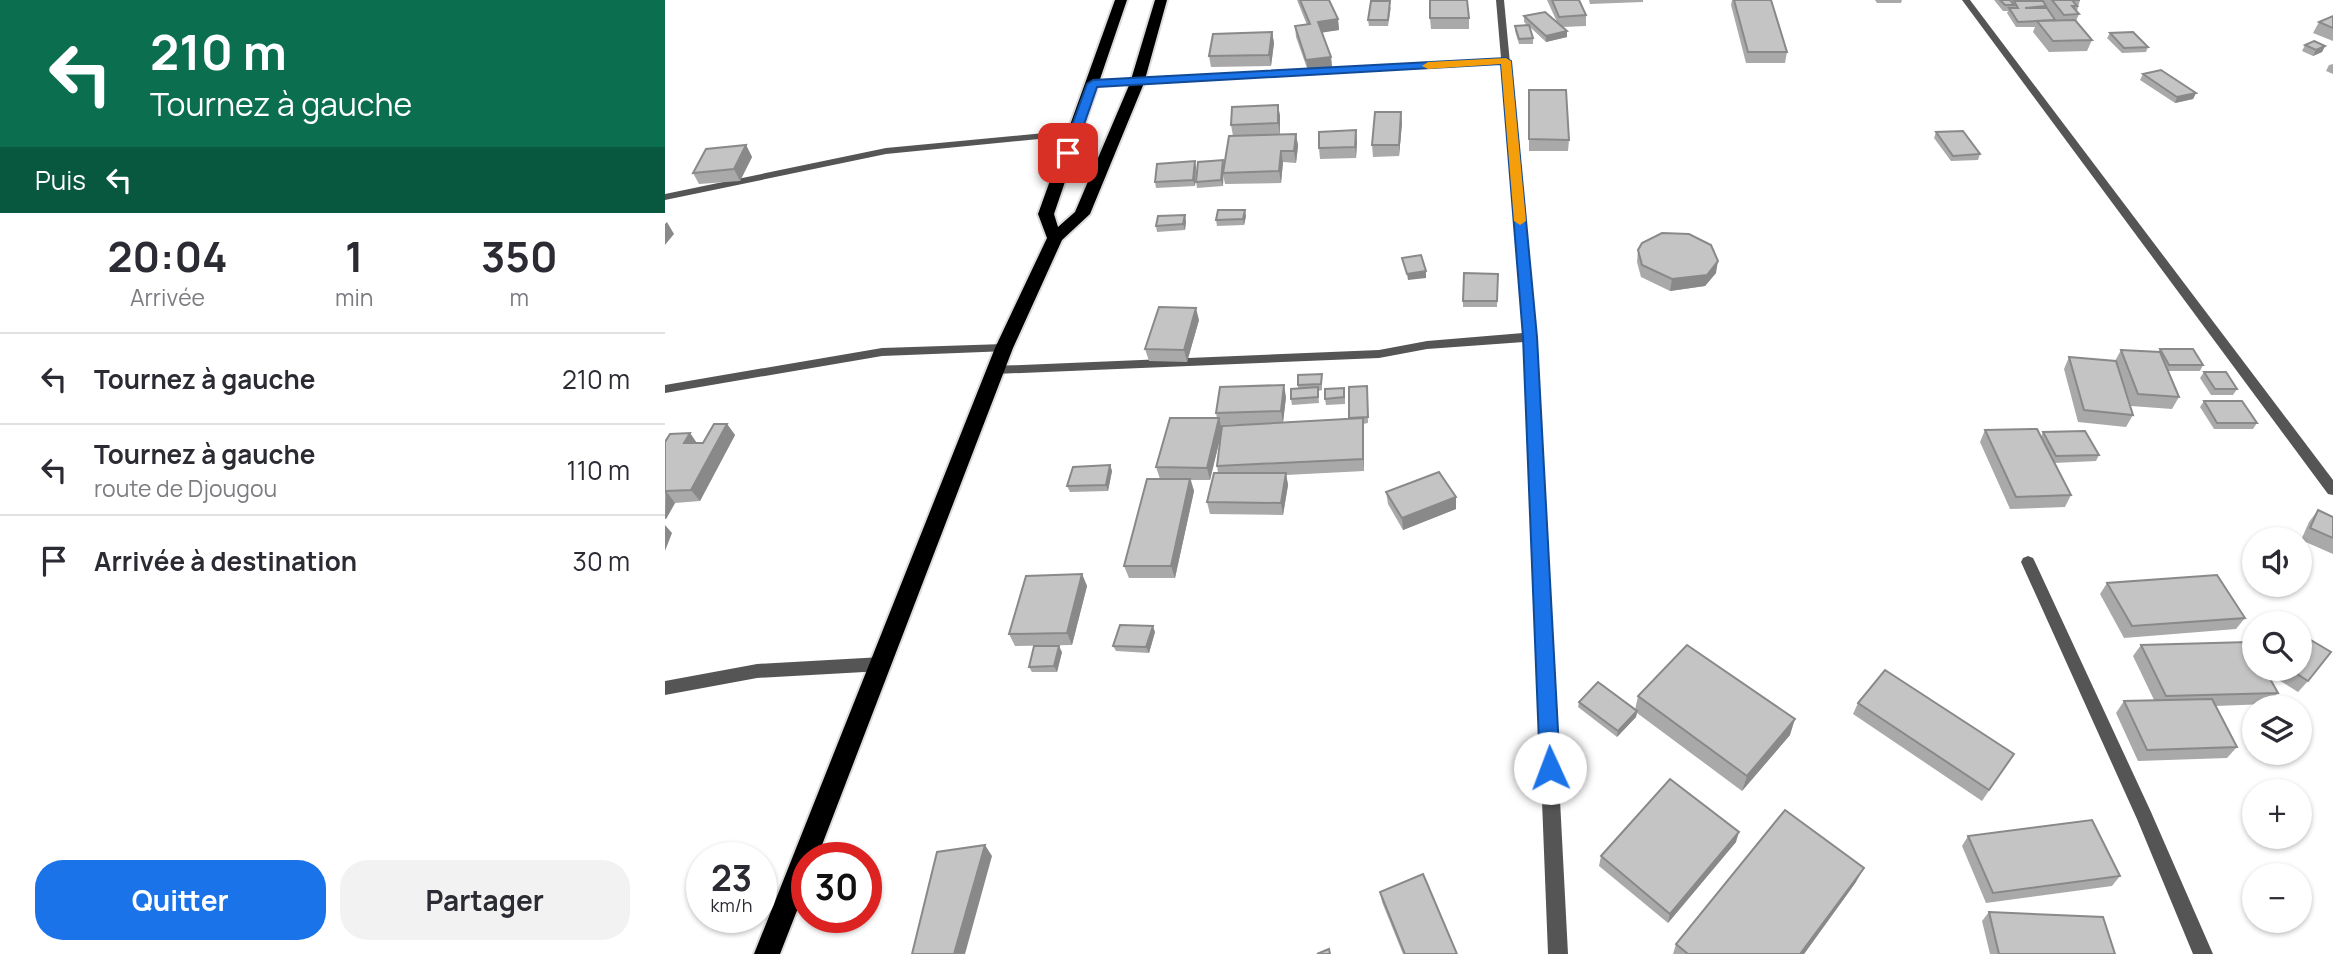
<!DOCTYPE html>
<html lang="fr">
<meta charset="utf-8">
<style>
body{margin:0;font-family:Manrope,sans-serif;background:#f2f2f3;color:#2b2b33;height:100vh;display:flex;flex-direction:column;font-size:26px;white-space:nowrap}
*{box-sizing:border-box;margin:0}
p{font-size:23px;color:#7c7c81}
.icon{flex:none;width:38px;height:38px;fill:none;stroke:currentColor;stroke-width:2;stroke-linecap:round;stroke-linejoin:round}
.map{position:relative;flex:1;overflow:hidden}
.panel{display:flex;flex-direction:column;background:#fff;width:665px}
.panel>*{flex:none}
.banner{background:#0b6e4f;color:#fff;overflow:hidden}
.controls{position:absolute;left:1577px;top:527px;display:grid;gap:14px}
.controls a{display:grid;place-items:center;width:70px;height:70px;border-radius:50%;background:#fff;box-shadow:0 2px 5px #0004;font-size:35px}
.speed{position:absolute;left:21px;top:842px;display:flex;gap:14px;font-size:35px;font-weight:700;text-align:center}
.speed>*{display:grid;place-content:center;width:91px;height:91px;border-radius:50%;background:#fff;box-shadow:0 2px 5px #0004;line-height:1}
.speed small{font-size:18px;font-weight:400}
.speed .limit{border:10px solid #d22;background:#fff;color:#111}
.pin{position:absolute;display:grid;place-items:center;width:60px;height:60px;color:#fff;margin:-30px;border-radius:14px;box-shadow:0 4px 10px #0006}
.me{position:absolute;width:77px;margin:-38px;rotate:358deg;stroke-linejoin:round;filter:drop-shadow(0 0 5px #0008)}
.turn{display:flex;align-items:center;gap:24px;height:147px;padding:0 35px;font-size:32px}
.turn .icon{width:91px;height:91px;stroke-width:2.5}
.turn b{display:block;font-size:49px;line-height:60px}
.then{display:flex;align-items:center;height:66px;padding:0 35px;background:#0003;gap:14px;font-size:26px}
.eta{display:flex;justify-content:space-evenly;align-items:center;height:119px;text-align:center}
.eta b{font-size:42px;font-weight:700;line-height:49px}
.button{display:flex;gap:14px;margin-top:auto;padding:14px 35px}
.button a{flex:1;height:80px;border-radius:28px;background:#1a73e8;color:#fff;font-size:28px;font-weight:700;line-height:80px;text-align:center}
.button a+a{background:#f2f2f3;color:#2b2b33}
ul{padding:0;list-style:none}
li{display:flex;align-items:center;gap:21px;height:91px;padding:0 35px;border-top:2px solid #e1e1e2}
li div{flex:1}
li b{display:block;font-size:26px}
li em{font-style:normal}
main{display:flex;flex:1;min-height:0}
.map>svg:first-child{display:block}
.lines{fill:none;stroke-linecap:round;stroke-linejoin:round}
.trunk-casing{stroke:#dbdbdb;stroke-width:4}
.minor{fill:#555;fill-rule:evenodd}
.trunk{fill:#000;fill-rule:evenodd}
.wall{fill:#a9a9a9;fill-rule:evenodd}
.shaded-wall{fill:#898989}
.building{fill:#c4c4c4;stroke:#898989;stroke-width:2}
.route{fill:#1a73e8;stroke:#114b97;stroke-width:2}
.slow{fill:#f59e0b}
</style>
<main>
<section class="panel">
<div class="banner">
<div class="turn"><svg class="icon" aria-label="left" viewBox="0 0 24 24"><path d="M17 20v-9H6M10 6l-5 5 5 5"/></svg><div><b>210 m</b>Tournez à gauche</div></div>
<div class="then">Puis<svg class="icon" aria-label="left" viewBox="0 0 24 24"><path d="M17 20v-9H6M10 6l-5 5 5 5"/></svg></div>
</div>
<div class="eta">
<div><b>20:04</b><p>Arrivée</p></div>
<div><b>1</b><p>min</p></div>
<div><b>350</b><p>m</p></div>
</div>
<ul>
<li><svg class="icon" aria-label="left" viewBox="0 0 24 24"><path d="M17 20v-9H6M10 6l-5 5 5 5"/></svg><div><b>Tournez à gauche</b></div><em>210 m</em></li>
<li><svg class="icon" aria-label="left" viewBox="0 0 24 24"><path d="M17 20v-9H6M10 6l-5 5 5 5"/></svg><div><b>Tournez à gauche</b><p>route de Djougou</p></div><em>110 m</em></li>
<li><svg class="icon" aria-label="arrive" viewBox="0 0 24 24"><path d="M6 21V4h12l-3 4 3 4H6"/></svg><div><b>Arrivée à destination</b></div><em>30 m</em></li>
</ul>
<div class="button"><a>Quitter</a><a>Partager</a></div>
</section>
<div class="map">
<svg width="1668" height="954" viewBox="0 0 1668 954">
<rect width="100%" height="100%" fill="#fff"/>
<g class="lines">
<!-- trunk casing -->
<g class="trunk-casing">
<path id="trunk" d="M450,0H462L389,214L393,227L410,212L465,83L490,0H502L479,83L425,214L397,240L348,348L152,858H142V885L115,954H89L330,348L382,238L373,214Z"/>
</g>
<!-- minor -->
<g class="minor">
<path d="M831,0H839L871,337L903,954H883L859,342L762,349L714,358L330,374L324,370L330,366L714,350L762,341L858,333L836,64L428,87L423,84L428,81L836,58Z"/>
<path d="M1297,0H1305L1668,480V495L1663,494Z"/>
<path d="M411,130L415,131V135L221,154L0,200V194L221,148Z"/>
<path d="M339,344L345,348L343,351L217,356L0,393V385L217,348Z"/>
<path d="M1363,556L1368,558L1370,562L1486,812L1548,954H1528L1472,819L1356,562L1358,558Z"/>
<path d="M217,657L223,659L225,664L223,669L217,671L92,678L0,695V681L92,664Z"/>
</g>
<!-- trunk -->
<use href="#trunk" class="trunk"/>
</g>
<!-- wall -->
<g class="wall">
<path d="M632,0H664L673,19L674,30L657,32L666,57L667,68L643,71L631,37L630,26L642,25Z"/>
<path d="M882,0H914L921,15V26L898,27L902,37L881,42L865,27L868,38V44H854L850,31V26L862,25L859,22V16L892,22Z"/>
<path d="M924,0H978V2L925,4Z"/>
<path d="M1067,0H1069L1122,52L1120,63H1081L1066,5Z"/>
<path d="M1210,0H1237L1236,3H1212Z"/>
<path d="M1329,0H1415L1412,11L1414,14L1411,21L1427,40L1422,51L1384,52L1368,32L1370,27H1351L1342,13L1343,11H1338Z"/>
<path d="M726,7L723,26H704L703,20Z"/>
<path d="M1668,16V41L1648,33L1654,22Z"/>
<path d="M765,18H804V29H766Z"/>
<path d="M607,32L609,43L606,66L546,67L544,56Z"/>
<path d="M1445,33L1483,47L1481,52L1457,53L1442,38Z"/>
<path d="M1640,45L1660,46L1657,52L1648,56L1637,51Z"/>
<path d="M1668,64V74L1661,71L1664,65Z"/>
<path d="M1478,74L1531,93L1528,99L1510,103L1475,80Z"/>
<path d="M864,90L904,140L903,151H864Z"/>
<path d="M613,105L615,116V134L591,135L631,134L633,146L631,163L618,162L616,183L560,184L558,174V186L532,188L531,182L558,160L559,166L568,136L566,125Z"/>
<path d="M737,123L734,156L708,157L707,145Z"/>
<path d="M691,130L692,142L691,158L655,159L654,148Z"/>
<path d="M1271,132L1315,154L1313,160L1286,161L1269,138Z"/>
<path d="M81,145L87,157L75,181L34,184L28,173Z"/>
<path d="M531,167L530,186L491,188L490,182Z"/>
<path d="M581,216L579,225L552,226L551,220Z"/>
<path d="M521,221L520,230L492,232L491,226Z"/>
<path d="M973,250L1051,273L1040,286L1005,291L976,277L972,262Z"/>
<path d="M833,274L832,307H798V301Z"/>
<path d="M534,320L522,362L484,361L480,349Z"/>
<path d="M1495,349L1538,365L1535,371H1503L1514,397L1507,409L1466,406L1460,388L1468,415L1461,427L1413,422L1399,369L1404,357L1450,361L1456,350L1493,352Z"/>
<path d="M1539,372L1572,389L1568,395H1546L1535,378Z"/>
<path d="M657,374V390L653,391L654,403L627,405L626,399L633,389V385Z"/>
<path d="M702,386L703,423L698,424L699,471L621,475L623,485L618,515L545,514L542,502L553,473L552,466L556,435L545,480H526L529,491L510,578H464L459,566L495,479L491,467L552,418L551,413L621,397L618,422L684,419ZM589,424L556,429L555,425Z"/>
<path d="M680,394V404L661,405L660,399Z"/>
<path d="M1539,401L1592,423L1588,429H1549L1535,407Z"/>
<path d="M62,424L70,435L35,501L10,503L1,519H0V442L25,433L32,443H38Z"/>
<path d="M1320,430L1376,437L1378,432L1434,455L1431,461L1389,463L1406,495L1400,507L1345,509L1315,442Z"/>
<path d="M445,465L447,471L443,491L405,492L402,486Z"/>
<path d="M721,492L791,509L738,530L723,504Z"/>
<path d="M1653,510L1668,517V554L1636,540L1644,522Z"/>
<path d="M417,574L422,586L407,645L350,646L344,634Z"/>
<path d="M1442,583L1580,618L1571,629L1459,638L1435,594Z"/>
<path d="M490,632L484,653L451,651L448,646Z"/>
<path d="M1476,645L1589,668H1634L1643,681L1633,692L1601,672L1613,693L1603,704L1550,706L1572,747L1562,758L1473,761L1451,713L1459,701L1489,700L1468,656Z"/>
<path d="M397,652L392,672H367L364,667Z"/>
<path d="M973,696L1125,735L1077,791L972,713L971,717L952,737L913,707L914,702L970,710Z"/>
<path d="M1193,703L1349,754L1317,801L1188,714Z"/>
<path d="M1303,836L1455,876L1447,886L1321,903L1297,846Z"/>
<path d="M1071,842L1003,923L934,866L936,856Z"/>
<path d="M1191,882L1139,954H1008L1011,944Z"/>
<path d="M715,892L792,954H738L717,902Z"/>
<path d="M1324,912L1450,954H1325L1317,921Z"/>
</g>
<!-- shaded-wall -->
<g class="shaded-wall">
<path d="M673,19L674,30L655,33L653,22Z"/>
<path d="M902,31V37L881,42V36Z"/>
<path d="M607,32L609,43L606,66L604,55Z"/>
<path d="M1660,46L1657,52L1648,56L1651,50Z"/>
<path d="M666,57L667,68L643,71L641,60Z"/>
<path d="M1531,93L1528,99L1510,103L1512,97Z"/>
<path d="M613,105L615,116V134L613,123Z"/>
<path d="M736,112L737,123L734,156V145Z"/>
<path d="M691,130L692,142L691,158L690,147Z"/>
<path d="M631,134L633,146L631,163L629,151Z"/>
<path d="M81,145L87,157L75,181L69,169Z"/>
<path d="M616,151L618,162L616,183L614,171Z"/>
<path d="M558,160L559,166L558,186L556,180Z"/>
<path d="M530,161L531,167L530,186L528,180Z"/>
<path d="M580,210L581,216L579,225L578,219Z"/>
<path d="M520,215L521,221L520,230L518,224Z"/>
<path d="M2,222L9,234L0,245V224Z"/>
<path d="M1053,261L1051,273L1040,286L1005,291L1007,279Z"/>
<path d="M761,271V278L743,280L742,274Z"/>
<path d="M531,308L534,320L522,362L519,350Z"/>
<path d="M619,385L621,397L618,423L616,411Z"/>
<path d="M554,418L557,430L545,480L542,468Z"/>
<path d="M698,418L699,430V471L698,459Z"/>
<path d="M62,424L70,435L35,501L26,490Z"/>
<path d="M25,433L33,445L19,443Z"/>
<path d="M445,465L447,471L443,491L441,485Z"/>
<path d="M621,473L623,485L618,515L616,503Z"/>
<path d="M525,479L529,491L510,578L506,566Z"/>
<path d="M1,491L10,503L1,519L0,518Z"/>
<path d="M791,497V509L738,530L737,518Z"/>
<path d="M0,525L7,533L0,551Z"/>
<path d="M417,574L422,586L407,645L402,633Z"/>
<path d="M488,626L490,632L484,653L481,647Z"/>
<path d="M394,646L397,652L392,672L389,666Z"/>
<path d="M972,711L971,717L952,737L953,731Z"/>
<path d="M1130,719L1125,735L1077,791L1082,776Z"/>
<path d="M1074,832L1071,842L1003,923L1005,914Z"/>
<path d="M320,845L327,856L300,954H289Z"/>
<path d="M1199,868L1191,882L1139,954H1135Z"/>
</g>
<!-- building -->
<g class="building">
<path d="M635,0H664L673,19L653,22L666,57L641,60L630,26L645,24Z"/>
<path d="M765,0H802L804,18H765Z"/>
<path d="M887,0H914L921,15L894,17Z"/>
<path d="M1069,0H1106L1122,52H1083Z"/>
<path d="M1335,0H1345L1349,5H1340Z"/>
<path d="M1387,0H1415H1407L1412,6H1407L1414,14L1399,15Z"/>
<path d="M706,1H725L723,20H703Z"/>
<path d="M1349,1H1378L1381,6L1360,8H1382L1390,20L1353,22L1344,8H1353Z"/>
<path d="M880,12L902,31L881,36L859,16Z"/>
<path d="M1668,16V28L1654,22Z"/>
<path d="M1410,20L1427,40L1388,41L1372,21Z"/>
<path d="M864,25L868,38L854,39L850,26Z"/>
<path d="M607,32L604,55L544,56L548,34Z"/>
<path d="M1468,32L1483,47L1459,48L1445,33Z"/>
<path d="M1649,41L1660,46L1651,50L1640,45Z"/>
<path d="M1496,70L1531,93L1512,97L1478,74Z"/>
<path d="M864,90H901L904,140L864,139Z"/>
<path d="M613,105V123L566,125L567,107Z"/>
<path d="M710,112H736L734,145H707Z"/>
<path d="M691,130L690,147L654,148V132Z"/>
<path d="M1298,131L1315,154L1288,156L1271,132Z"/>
<path d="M631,134L629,151H616L614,171L558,173L564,136Z"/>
<path d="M81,145L69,169L28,173L41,149Z"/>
<path d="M558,160L556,180L531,182L533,162Z"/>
<path d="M530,161L528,180L490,182L492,164Z"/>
<path d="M553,210H580L578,219L551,220Z"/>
<path d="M520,215L518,224L491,226L493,216Z"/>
<path d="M997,233L1024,234L1046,245L1053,261L1042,275L1007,279L977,265L973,250L977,243Z"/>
<path d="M756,255L761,271L742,274L737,258Z"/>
<path d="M799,273L833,274L832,301H798Z"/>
<path d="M494,307L531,308L519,350L480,349Z"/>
<path d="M1495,349H1528L1538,365H1504Z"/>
<path d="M1456,350L1495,352L1514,397L1473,394Z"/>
<path d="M1404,357L1451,361L1468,415L1419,410Z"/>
<path d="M1539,372H1561L1572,389H1550Z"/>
<path d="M657,374L656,384L633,385V375Z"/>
<path d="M619,385L616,411L551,413L555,387Z"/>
<path d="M702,386L703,417L684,418V387Z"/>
<path d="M653,387V397L626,399V389Z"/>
<path d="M679,388V397L660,399V389Z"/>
<path d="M1539,401H1577L1592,423H1552Z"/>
<path d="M505,418H554L542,468L491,467Z"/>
<path d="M698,418V459L552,466L557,426Z"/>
<path d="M49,424H62L26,490L1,491L0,493V442L5,434L25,433L19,443H38Z"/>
<path d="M1372,429L1406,495L1351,497L1320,430Z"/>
<path d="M1420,431L1434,455L1391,456L1378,432Z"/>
<path d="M445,465L441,485L402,486L408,467Z"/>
<path d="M774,472L791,497L737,518L721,492Z"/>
<path d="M549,473H621L616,503L542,502Z"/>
<path d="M482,479H525L506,566H459Z"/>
<path d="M1653,510L1668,517V538L1645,528Z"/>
<path d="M417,574L402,633L344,634L361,576Z"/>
<path d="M1552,575L1580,618L1467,626L1442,583Z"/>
<path d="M455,625L488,626L481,647L448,646Z"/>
<path d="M1634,633L1666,652L1643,681L1623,668H1634Z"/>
<path d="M1584,642L1589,651V668H1599L1613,693L1501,696L1476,645Z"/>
<path d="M1022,645L1130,719L1082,776L973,696Z"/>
<path d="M369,646H394L389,666L364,667Z"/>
<path d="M1220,670L1349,754L1324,790L1193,703Z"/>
<path d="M933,682L972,711L953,731L914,702Z"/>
<path d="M1547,699L1572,747L1482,750L1459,701Z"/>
<path d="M1005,779L1074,832L1005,914L936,856Z"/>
<path d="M1120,810L1199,868L1135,954H1023L1011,944Z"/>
<path d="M1427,820L1455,876L1328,893L1303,836Z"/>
<path d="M320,845L289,954H247L272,852Z"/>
<path d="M758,874L792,954H740L715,892Z"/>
<path d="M1324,912L1438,917L1450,954H1334Z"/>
<path d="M664,949L665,954H652Z"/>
</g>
<!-- route -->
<path class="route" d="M841,58L846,61L872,337L895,768L892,774L885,777L878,774L875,768L858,337L836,64L432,87L409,153L403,157L397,153L422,84L428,80Z"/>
<!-- slow -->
<path class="slow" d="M841,58L846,61L861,221L855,225L849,221L836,64L763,69L757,66L763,62Z"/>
</svg>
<div class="controls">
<a><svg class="icon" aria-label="sound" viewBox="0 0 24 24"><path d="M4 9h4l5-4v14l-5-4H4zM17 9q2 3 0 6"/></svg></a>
<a><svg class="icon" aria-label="search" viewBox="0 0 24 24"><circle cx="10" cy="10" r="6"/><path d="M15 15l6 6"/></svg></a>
<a><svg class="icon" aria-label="layers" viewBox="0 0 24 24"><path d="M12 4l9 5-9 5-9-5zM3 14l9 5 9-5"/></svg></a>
<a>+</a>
<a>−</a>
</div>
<div class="speed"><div>23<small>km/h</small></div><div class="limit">30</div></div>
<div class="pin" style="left:403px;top:153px;background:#d93025"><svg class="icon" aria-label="arrive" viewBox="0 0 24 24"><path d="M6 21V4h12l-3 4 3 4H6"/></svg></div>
<svg class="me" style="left:885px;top:768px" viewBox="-20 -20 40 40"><circle r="19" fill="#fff"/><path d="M0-13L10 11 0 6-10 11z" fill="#1a73e8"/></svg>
</div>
</main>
